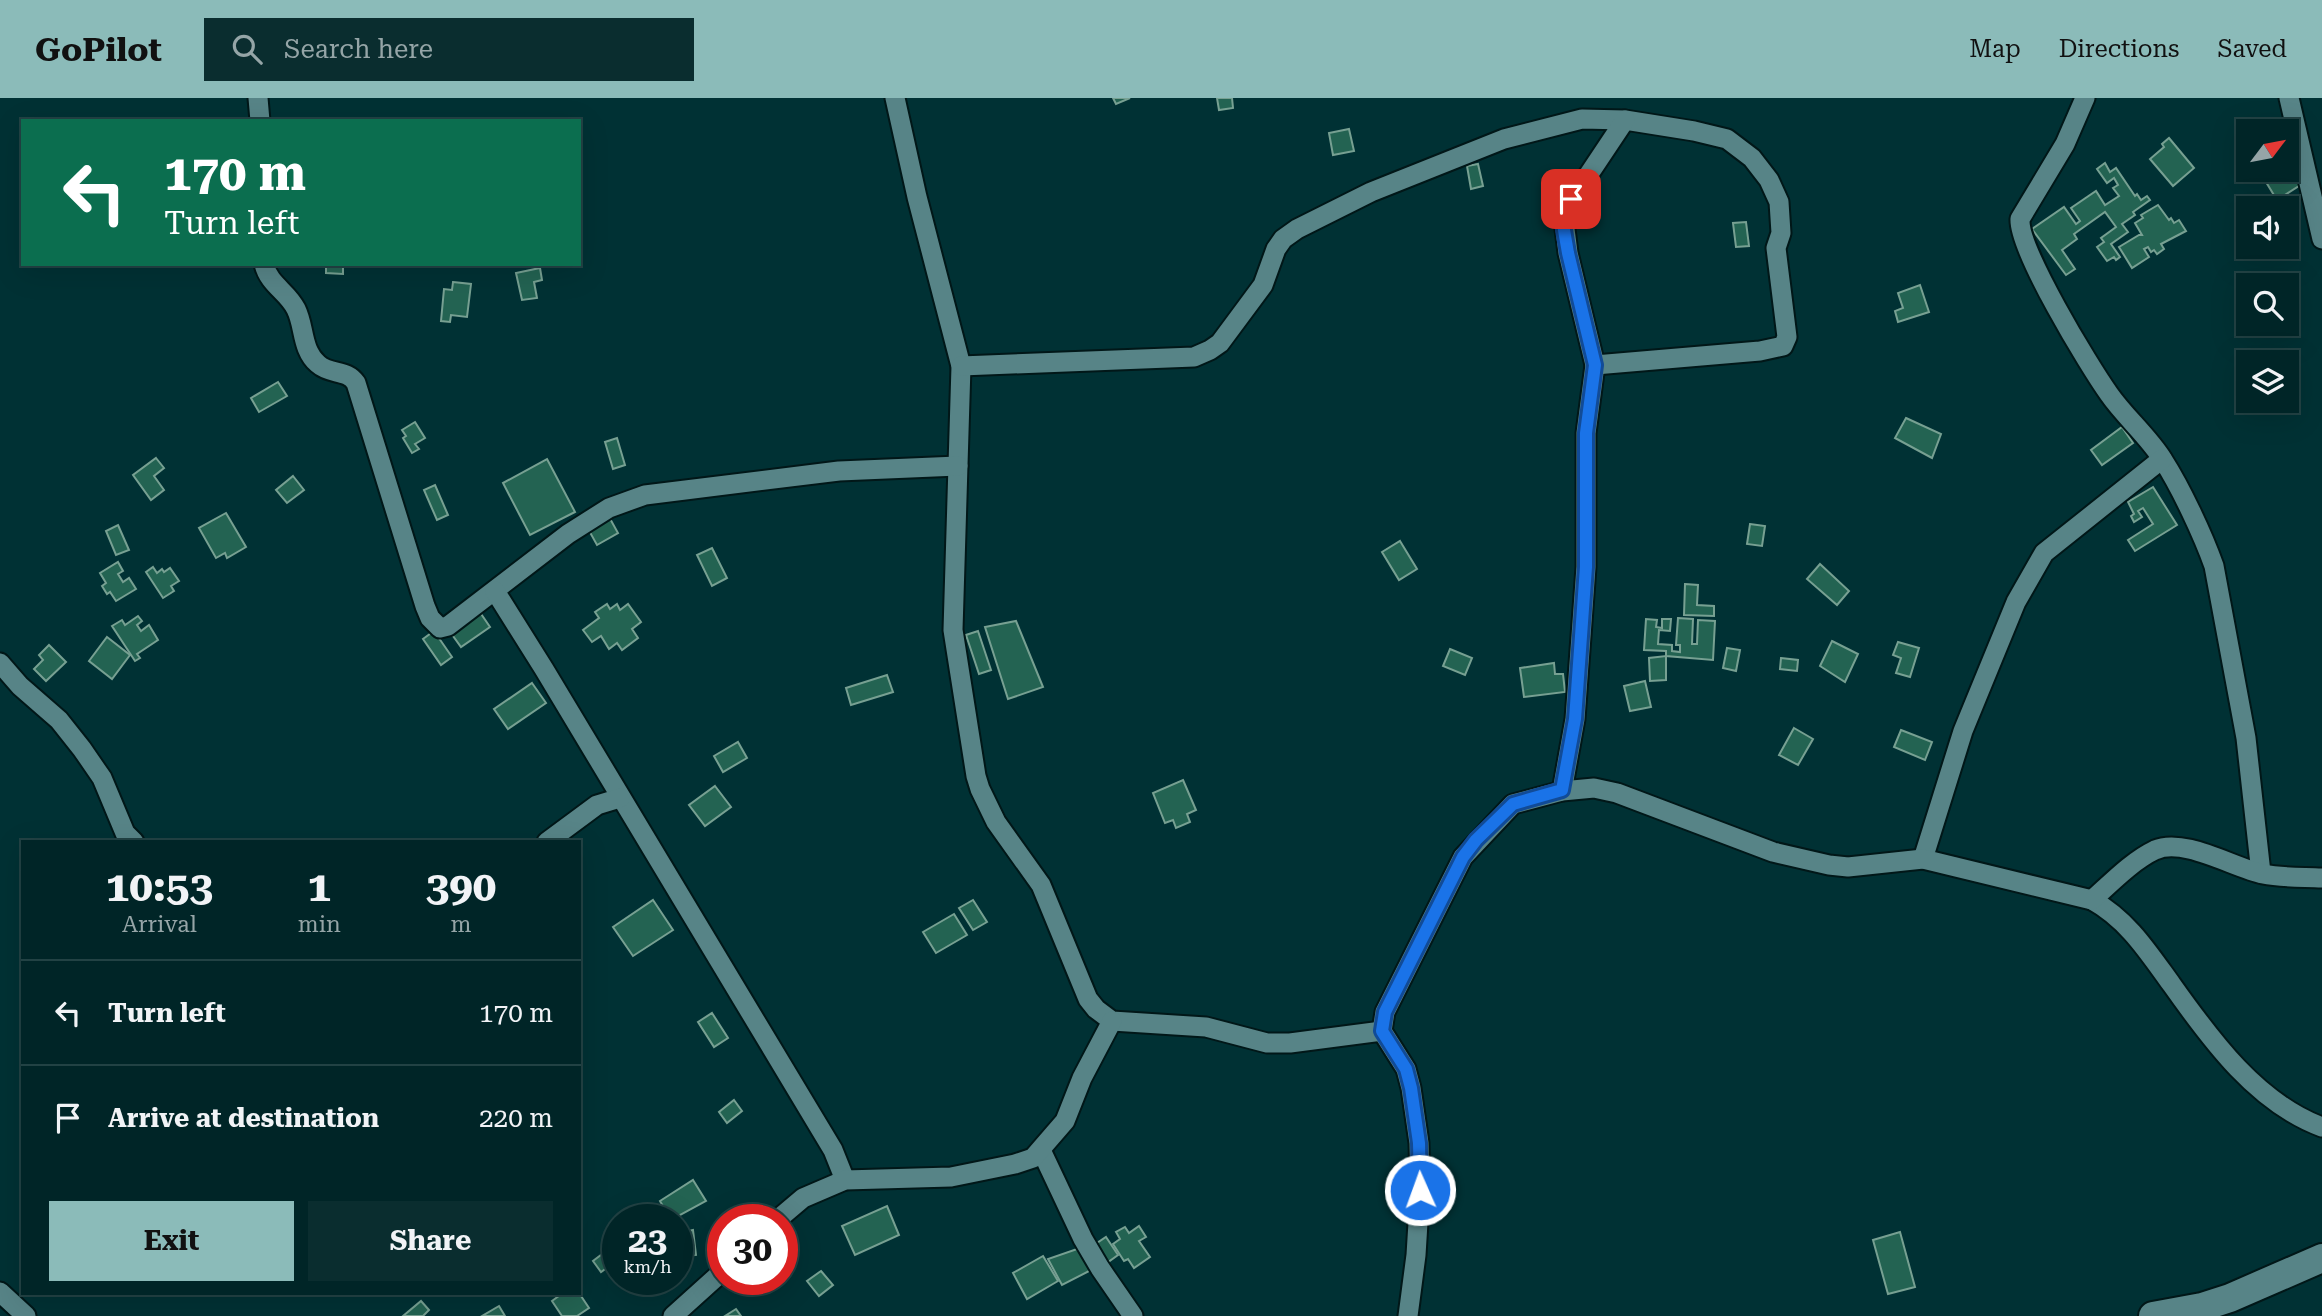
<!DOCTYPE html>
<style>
body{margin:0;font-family:"Roboto Serif",serif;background:#0a2d2f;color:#f1f3f6;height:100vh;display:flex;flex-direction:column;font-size:26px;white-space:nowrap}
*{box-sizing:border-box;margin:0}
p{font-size:23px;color:#95a5a7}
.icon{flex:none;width:38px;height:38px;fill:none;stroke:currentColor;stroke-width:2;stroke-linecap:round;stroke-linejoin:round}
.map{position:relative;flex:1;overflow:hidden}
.drawer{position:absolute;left:21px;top:742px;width:560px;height:455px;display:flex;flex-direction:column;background:#002527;border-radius:0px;box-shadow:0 7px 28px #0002,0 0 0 2px #224244}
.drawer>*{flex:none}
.top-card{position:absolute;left:21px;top:21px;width:560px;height:147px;border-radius:0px;box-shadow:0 7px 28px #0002,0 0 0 2px #224244;background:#0b6e4f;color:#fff;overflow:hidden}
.needle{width:46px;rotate:58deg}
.fabs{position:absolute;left:2236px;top:21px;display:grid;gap:14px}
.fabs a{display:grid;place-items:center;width:63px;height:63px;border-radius:0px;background:#002527;box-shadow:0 7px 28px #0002,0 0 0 2px #224244;font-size:35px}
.speed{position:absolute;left:602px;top:1106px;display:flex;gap:14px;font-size:35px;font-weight:700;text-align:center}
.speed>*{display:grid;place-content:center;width:91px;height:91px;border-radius:50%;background:#002527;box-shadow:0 7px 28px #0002,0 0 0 2px #224244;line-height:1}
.speed small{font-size:18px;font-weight:400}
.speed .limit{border:10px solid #d22;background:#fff;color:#111}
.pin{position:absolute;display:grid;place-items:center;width:60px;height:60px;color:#fff;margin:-30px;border-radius:14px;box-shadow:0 4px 10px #0006}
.me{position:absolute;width:77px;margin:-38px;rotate:358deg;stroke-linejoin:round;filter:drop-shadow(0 0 5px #0008)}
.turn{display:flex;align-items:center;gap:24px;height:147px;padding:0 28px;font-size:32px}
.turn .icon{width:91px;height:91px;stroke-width:2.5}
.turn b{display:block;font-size:49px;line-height:60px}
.eta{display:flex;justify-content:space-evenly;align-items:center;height:119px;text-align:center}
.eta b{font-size:42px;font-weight:700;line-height:49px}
.action{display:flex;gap:14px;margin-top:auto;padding:14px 28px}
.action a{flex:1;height:80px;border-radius:0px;background:#8bbbb9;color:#111;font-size:28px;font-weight:700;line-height:80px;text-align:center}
.action a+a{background:#0a2d2f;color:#f1f3f6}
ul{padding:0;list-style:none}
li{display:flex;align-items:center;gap:21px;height:105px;padding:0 28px;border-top:2px solid #224244}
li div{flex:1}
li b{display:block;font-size:26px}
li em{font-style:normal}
header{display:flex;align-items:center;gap:42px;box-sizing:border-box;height:98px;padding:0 35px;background:#8bbbb9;color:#111}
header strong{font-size:33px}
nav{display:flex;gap:38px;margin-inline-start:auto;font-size:24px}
.search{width:490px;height:63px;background:#0a2d2f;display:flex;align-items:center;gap:18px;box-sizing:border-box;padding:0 24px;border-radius:0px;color:#95a5a7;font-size:26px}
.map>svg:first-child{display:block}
.building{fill:#236352;stroke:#77a092;stroke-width:2}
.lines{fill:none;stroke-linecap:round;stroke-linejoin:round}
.street-casing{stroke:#011718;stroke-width:23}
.secondary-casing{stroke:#011718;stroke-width:32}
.street{stroke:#578487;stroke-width:19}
.secondary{stroke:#578487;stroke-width:28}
.route-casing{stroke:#114b97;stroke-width:18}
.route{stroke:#1a73e8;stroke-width:12}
</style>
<header>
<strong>GoPilot</strong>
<div class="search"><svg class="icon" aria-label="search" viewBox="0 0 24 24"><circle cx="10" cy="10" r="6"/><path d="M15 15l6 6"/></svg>Search here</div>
<nav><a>Map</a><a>Directions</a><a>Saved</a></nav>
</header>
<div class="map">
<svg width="2322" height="1218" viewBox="0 0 2322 1218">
<rect width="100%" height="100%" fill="#003134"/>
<!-- building -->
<g class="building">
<path d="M1113,0H1130L1116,6Z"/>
<path d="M1217,0H1232L1233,10L1219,12Z"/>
<path d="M1349,31L1354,53L1333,57L1329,35Z"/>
<path d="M2169,40L2194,70L2173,88L2150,61L2164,49L2162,46Z"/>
<path d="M2105,65L2110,74L2116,70L2135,98L2137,96L2141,102L2147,98L2150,102L2133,114L2135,117L2122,126L2128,134L2111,146L2120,159L2116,162L2114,159L2107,163L2097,149L2104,144L2101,140L2116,129L2105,114L2074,136L2077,141L2062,152L2075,171L2066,177L2032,131L2064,109L2076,126L2080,123L2071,110L2096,93L2105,107L2119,98L2113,90L2118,87L2114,80L2107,85L2097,71Z"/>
<path d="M1478,66L1483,88L1471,91L1467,68Z"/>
<path d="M2291,69L2302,86L2277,102L2266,84Z"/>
<path d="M2158,107L2169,122L2171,120L2174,125L2179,122L2186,133L2161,146L2164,151L2157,156L2154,152L2151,154L2148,149L2144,151L2149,159L2132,170L2119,149L2139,137H2142L2135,125L2143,120L2141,117Z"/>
<path d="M1746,124L1749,148L1736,149L1733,125Z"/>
<path d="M326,166H343V176L326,175Z"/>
<path d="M540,170L542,182L534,184L537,200L522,202L516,175Z"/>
<path d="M453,184L471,186L467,219L451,217L450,224L441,223L444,191L452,192Z"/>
<path d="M1920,187L1929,214L1898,224L1895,213L1903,210L1898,195Z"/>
<path d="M278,284L287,298L259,314L251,300Z"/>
<path d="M1906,320L1941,336L1932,360L1895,340Z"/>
<path d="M415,324L425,340L415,346L419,351L412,355L403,340L406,338L402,332Z"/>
<path d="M2122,329L2133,345L2102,367L2091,352Z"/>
<path d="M617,340L625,367L613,371L605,344Z"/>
<path d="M156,360L164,370L154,378L164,392L151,402L133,377Z"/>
<path d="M547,361L575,414L530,437L503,385Z"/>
<path d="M293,378L304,392L287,405L276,392Z"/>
<path d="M435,387L448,417L437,422L424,392Z"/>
<path d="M2153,389L2177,427L2135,453L2128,442L2153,426L2143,410L2138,413L2142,419L2134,424L2131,418L2134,416L2128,404Z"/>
<path d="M226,415L246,449L227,460L225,455L216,460L199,430Z"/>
<path d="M608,417L618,435L597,447L587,429Z"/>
<path d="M1750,426L1765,428L1762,448L1747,446Z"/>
<path d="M118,427L129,452L116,457L106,433Z"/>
<path d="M1400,443L1417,471L1399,482L1382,454Z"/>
<path d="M712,450L727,480L712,488L697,457Z"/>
<path d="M118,464L123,473L118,476L123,484L129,480L136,491L116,503L110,494L107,496L102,488L106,485L100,475Z"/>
<path d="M1820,466L1849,493L1837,507L1807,481Z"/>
<path d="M153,469L157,475L162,471L164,474L170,470L179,483L171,488L174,493L163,500L146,474Z"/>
<path d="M1685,486L1698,487L1697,507L1714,508V518L1684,517Z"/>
<path d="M607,506L610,511L617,506L620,512L628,506L641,524L632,531L638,540L622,552L617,545L609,551L601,538L592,544L583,532L599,520L595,514Z"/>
<path d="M477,510L490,529L461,549L448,531Z"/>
<path d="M138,518L142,523L137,527L141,533L149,527L158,542L137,556L140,560L135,563L112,528L122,522L125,527Z"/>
<path d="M1678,520L1693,521L1692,546H1697L1698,522L1715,523L1713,562L1666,558V553L1644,552L1646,521L1657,522L1656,529L1662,530V521H1671L1670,533L1659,532L1658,546L1672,547V553L1680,554V547H1676Z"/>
<path d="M1016,523L1043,589L1008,601L985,529Z"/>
<path d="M434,533L452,559L441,567L423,541Z"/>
<path d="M978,533L991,572L979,576L966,537Z"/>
<path d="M107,539L130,557L112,581L89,563Z"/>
<path d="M1832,543L1858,556L1845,584L1820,568Z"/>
<path d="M1898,544L1919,550L1910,579L1896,575L1901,560L1893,557Z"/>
<path d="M49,547L66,564L46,583L34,571L43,562L39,557Z"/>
<path d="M1727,550L1740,552L1736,573L1723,570Z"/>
<path d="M1450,551L1472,560L1465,577L1443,568Z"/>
<path d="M1666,558V582L1650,583L1649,560Z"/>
<path d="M1781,560L1798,562L1797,573L1780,571Z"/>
<path d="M1554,565L1555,576H1563L1565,594L1524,599L1520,570Z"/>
<path d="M887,577L893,594L851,607L846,590Z"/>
<path d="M1645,583L1651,609L1630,613L1624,588Z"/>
<path d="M532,585L546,605L508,631L494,611Z"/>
<path d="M1794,630L1813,641L1798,667L1779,657Z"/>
<path d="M1901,632L1932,644L1925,662L1894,649Z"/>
<path d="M738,644L747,660L723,674L714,658Z"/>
<path d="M1183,682L1196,712L1187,716L1190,724L1176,730L1173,722L1165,725L1153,695Z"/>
<path d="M715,688L731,709L705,728L689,707Z"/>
<path d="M653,802L673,832L633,858L613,829Z"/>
<path d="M973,802L987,824L973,832L959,810Z"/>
<path d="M954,816L967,837L936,855L923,834Z"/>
<path d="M712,915L728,940L714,949L698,924Z"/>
<path d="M734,1002L742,1013L727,1025L719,1014Z"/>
<path d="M693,1082L706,1103L671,1122L660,1103Z"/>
<path d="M887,1108L899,1137L855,1157L842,1128Z"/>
<path d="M1139,1128L1146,1139L1139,1143L1150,1159L1134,1170L1128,1161L1124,1163L1113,1146L1120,1141L1116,1134L1125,1129L1129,1135Z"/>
<path d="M693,1132L696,1157L688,1158L684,1134Z"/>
<path d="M1900,1134L1915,1189L1888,1196L1873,1142Z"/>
<path d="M1106,1139L1118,1157L1104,1167L1091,1149Z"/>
<path d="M614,1147L618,1151V1162L601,1174L593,1163Z"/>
<path d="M1080,1150L1091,1172L1062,1187L1048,1161Z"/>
<path d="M1043,1158L1058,1183L1027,1201L1013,1175Z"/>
<path d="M821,1173L833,1187L819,1198L807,1183Z"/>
<path d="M563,1195H579L589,1210L577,1218H562L552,1203Z"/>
<path d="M421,1203L429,1212L423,1218H403Z"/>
<path d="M499,1208L505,1218H482Z"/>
<path d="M736,1211L741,1218H725Z"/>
</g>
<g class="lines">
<!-- street casing -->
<g class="street-casing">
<g id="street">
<path d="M258,0L260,23"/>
<path d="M895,0L917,99L961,268L953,532L976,678L980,691L996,724L1041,787L1088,901L1096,911L1112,923L1206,929L1267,945H1290L1382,933"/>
<path d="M2085,0L2065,46L2020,121C2018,151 2089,268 2109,296C2125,319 2148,338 2163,362C2181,390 2203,437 2214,468L2246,640L2261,775"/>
<path d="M2289,0L2322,141"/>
<path d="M264,166C269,187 287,193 296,211C305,229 301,251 318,266C330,277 347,271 356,285L425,508L430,520L440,530L448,528L568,436L609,410L645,397L839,373L958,368"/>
<path d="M961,268L1194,259L1210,252L1220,245L1263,187L1276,151L1283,141L1297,131L1371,94L1504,41L1582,21L1625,22L1694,33L1727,41L1752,60L1769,82L1779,104L1781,135L1776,150L1787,239L1783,248L1760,253L1595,267"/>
<path d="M495,493L544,571L833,1052L845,1082"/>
<path d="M0,565L20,588L59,622L82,651L102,680L125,735L134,744"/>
<path d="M1562,693L1575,621L1586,469V335L1595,267L1568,155L1563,115L1625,22"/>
<path d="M547,744L597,707L620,700"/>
<path d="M1923,761L1963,633L2016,504L2044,455L2162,361"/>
<path d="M2092,802C2128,822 2148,854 2172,887C2211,942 2257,1005 2322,1029"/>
<path d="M1041,1052L1083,1141L1100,1170L1133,1218"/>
<path d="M777,1122L803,1100L845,1082L951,1079L1015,1066L1033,1060L1065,1023L1082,980L1112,923"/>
<path d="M0,1194L26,1218"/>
<path d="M673,1218L723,1173"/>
<path d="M1408,1218L1416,1157L1420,1092L1419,1045L1411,990L1406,971L1382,933L1385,914L1463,759L1513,706L1562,693L1594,690L1617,695L1773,754L1829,767L1848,769L1923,761L2092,802C2111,785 2132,763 2155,752C2184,739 2234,770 2263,776C2283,780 2302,779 2322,780"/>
</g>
</g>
<!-- secondary casing -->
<g class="secondary-casing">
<path id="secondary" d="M2153,1218L2202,1209L2230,1200L2322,1160"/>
</g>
<!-- street -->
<use href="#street" class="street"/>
<!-- secondary -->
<use href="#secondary" class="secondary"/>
</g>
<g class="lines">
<!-- route casing -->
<g class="route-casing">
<path id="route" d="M1420,1092L1419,1045L1411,990L1406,971L1382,933L1385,914L1463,759L1476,742L1513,706L1562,692L1575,621L1586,469V335L1595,267L1568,155L1564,132L1563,115L1571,101"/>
</g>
<!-- route -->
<use href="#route" class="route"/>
</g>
</svg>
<div class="fabs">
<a><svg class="needle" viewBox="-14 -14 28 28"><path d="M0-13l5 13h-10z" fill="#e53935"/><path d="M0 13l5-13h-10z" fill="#95a5a7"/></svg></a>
<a><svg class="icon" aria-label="sound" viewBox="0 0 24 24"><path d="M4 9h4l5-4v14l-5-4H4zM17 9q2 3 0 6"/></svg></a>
<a><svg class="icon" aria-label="search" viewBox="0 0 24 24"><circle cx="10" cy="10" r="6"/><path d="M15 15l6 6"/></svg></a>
<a><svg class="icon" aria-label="layers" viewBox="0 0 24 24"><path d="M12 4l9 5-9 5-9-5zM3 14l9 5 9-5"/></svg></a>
</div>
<div class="speed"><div>23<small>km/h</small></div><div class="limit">30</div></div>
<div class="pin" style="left:1571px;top:101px;background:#d93025"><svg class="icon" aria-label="arrive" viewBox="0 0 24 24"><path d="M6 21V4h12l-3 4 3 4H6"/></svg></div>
<svg class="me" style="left:1420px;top:1092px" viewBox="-20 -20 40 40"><circle r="17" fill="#1a73e8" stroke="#fff" stroke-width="3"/><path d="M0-11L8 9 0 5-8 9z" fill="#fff"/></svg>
<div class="top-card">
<div class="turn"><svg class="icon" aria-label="left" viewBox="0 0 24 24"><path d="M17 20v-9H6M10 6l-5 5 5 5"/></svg><div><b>170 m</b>Turn left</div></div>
</div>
<section class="drawer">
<div class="eta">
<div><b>10:53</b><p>Arrival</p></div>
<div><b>1</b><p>min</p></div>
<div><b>390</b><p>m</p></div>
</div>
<ul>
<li><svg class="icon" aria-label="left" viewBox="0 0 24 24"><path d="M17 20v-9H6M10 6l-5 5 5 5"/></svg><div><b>Turn left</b></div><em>170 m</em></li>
<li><svg class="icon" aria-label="arrive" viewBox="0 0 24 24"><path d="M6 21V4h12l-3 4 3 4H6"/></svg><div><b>Arrive at destination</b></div><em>220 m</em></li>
</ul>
<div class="action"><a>Exit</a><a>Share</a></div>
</section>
</div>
